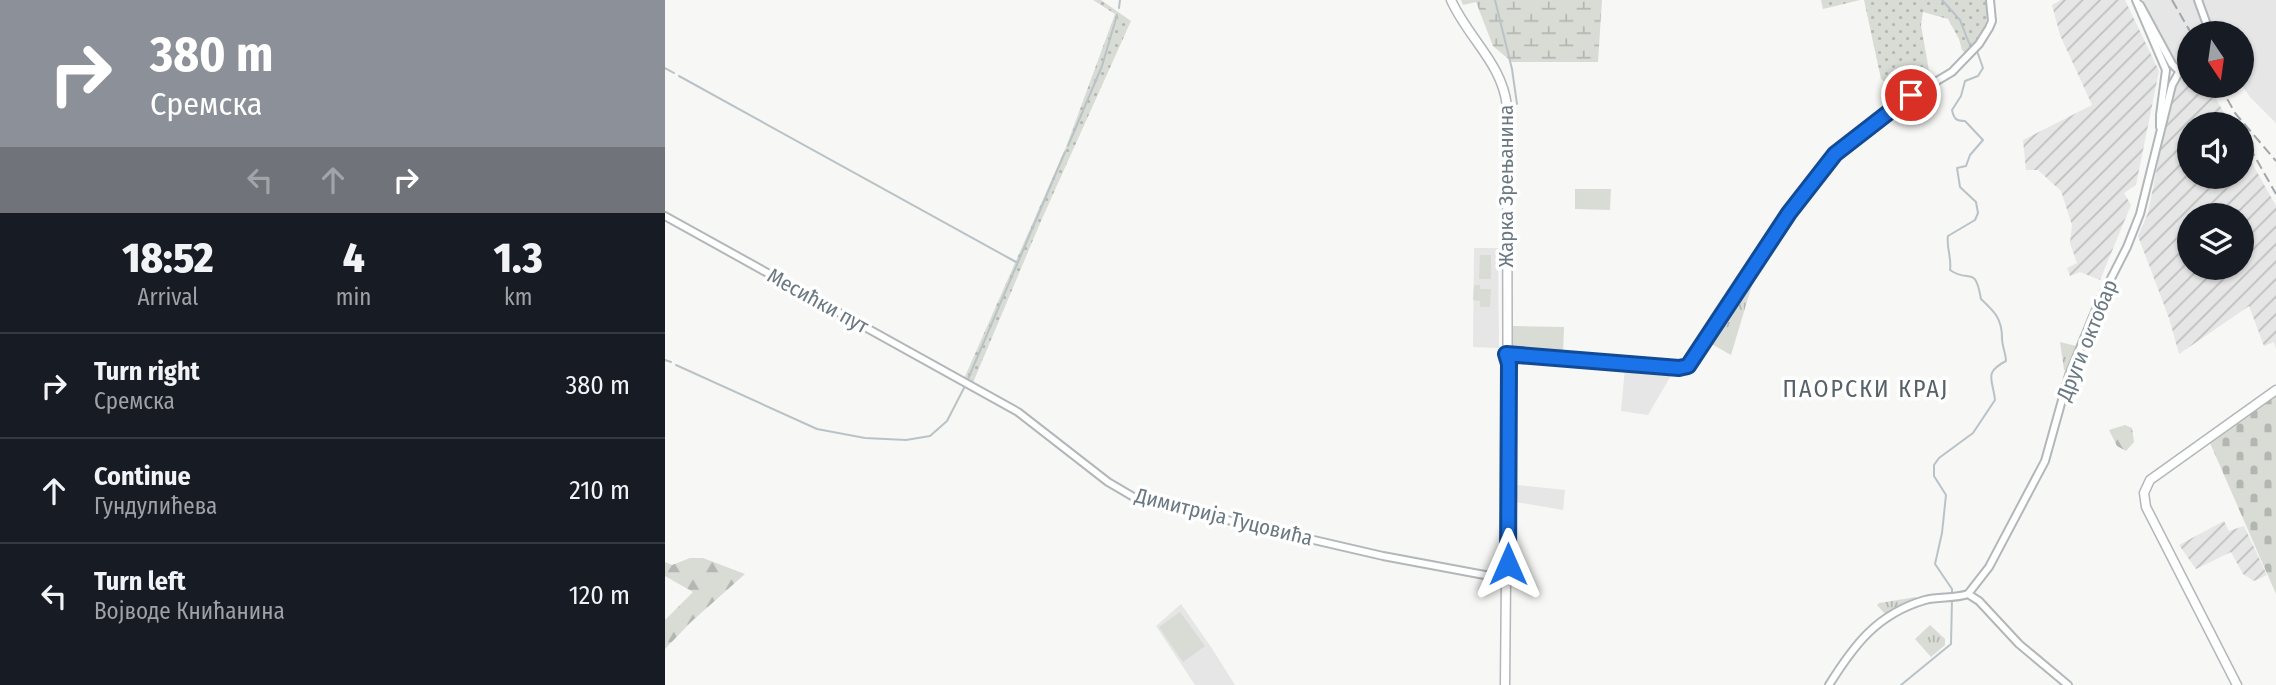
<!DOCTYPE html>
<meta charset="utf-8">
<style>
body{margin:0;font-family:"Fira Sans Condensed",sans-serif;background:#242831;color:#f1f3f6;height:100vh;display:flex;flex-direction:column;font-size:26px;white-space:nowrap}
*{box-sizing:border-box;margin:0}
p{font-size:23px;color:#9ea1a6}
.icon{flex:none;width:38px;height:38px;fill:none;stroke:currentColor;stroke-width:2;stroke-linecap:round;stroke-linejoin:round}
.map{position:relative;flex:1;overflow:hidden}
.side{display:flex;flex-direction:column;background:#171b24;width:665px}
.side>*{flex:none}
.top-card{background:#8c9099;color:#fff;overflow:hidden}
.needle{width:46px;rotate:167deg}
.fabs{position:absolute;left:1512px;top:21px;display:grid;gap:14px}
.fabs a{display:grid;place-items:center;width:77px;height:77px;border-radius:50%;background:#171b24;box-shadow:0 2px 5px #0004;font-size:35px}
.pin{position:absolute;display:grid;place-items:center;width:60px;height:60px;color:#fff;margin:-30px;border:4px solid #fff;border-radius:50%;box-shadow:0 2px 7px #0007}
.me{position:absolute;width:77px;margin:-38px;rotate:0deg;stroke-linejoin:round;filter:drop-shadow(0 0 5px #0008)}
.turn{display:flex;align-items:center;gap:24px;height:147px;padding:0 35px;font-size:32px}
.turn .icon{width:91px;height:91px;stroke-width:2.5}
.turn b{display:block;font-size:49px;line-height:60px}
.lanes{display:flex;align-items:center;height:66px;padding:0 35px;background:#0003;justify-content:center;gap:35px;direction:ltr}
.lanes .off{opacity:.35}
.eta{display:flex;justify-content:space-evenly;align-items:center;height:119px;text-align:center}
.eta b{font-size:42px;font-weight:800;line-height:49px}
ul{padding:0;list-style:none}
li{display:flex;align-items:center;gap:21px;height:105px;padding:0 35px;border-top:2px solid #363941}
li div{flex:1}
li b{display:block;font-size:26px}
li em{font-style:normal}
main{display:flex;flex:1;min-height:0}
.map>svg:first-child{display:block}
.built{fill:#e5e6e5}
.industrial{fill:url(#industrial-furrows);fill-rule:evenodd}
.grass{fill:url(#grass-dots)}
.forest{fill:url(#forest-firs)}
.wetland{fill:url(#wetland-marsh)}
.cemetery{fill:url(#cemetery-stones)}
.park{fill:url(#park-tufts)}
.garden{fill:#d8dcd5}
.lines{fill:none;stroke-linecap:round;stroke-linejoin:round}
.stream{stroke:#b9c3c7;stroke-width:2}
.secondary-casing{stroke:#b2b7ba;stroke-width:10}
.primary-casing{stroke:#b3b7ba;stroke-width:11}
.secondary{stroke:#fff;stroke-width:6}
.primary{stroke:#fff;stroke-width:8}
.rail{stroke:#a1a7ab;stroke-width:2;stroke-dasharray:10 5;stroke-linecap:butt}
.route-casing{stroke:#114b97;stroke-width:18}
.route{stroke:#1a73e8;stroke-width:12}
.labels{text-anchor:middle;dominant-baseline:central;stroke-width:7;stroke-linejoin:round;paint-order:stroke}
.street-label{font-size:21px;fill:#6a7882;stroke:#fff}
.quarter-label{font-size:24px;letter-spacing:2px;fill:#576168;stroke:#fff}
</style>
<main>
<section class="side">
<div class="top-card">
<div class="turn"><svg class="icon" aria-label="right" viewBox="0 0 24 24"><path d="M7 20v-9h11M14 6l5 5-5 5"/></svg><div><b>380 m</b>Сремска</div></div>
<div class="lanes"><svg class="icon off" aria-label="left" viewBox="0 0 24 24"><path d="M17 20v-9H6M10 6l-5 5 5 5"/></svg><svg class="icon off" aria-label="ahead" viewBox="0 0 24 24"><path d="M12 20V5M6 11l6-6 6 6"/></svg><svg class="icon" aria-label="right" viewBox="0 0 24 24"><path d="M7 20v-9h11M14 6l5 5-5 5"/></svg></div>
</div>
<div class="eta">
<div><b>18:52</b><p>Arrival</p></div>
<div><b>4</b><p>min</p></div>
<div><b>1.3</b><p>km</p></div>
</div>
<ul>
<li><svg class="icon" aria-label="right" viewBox="0 0 24 24"><path d="M7 20v-9h11M14 6l5 5-5 5"/></svg><div><b>Turn right</b><p>Сремска</p></div><em>380 m</em></li>
<li><svg class="icon" aria-label="ahead" viewBox="0 0 24 24"><path d="M12 20V5M6 11l6-6 6 6"/></svg><div><b>Continue</b><p>Гундулићева</p></div><em>210 m</em></li>
<li><svg class="icon" aria-label="left" viewBox="0 0 24 24"><path d="M17 20v-9H6M10 6l-5 5 5 5"/></svg><div><b>Turn left</b><p>Војводе Книћанина</p></div><em>120 m</em></li>
</ul>
</section>
<div class="map">
<svg width="1611" height="685" viewBox="0 0 1611 685">
<defs>
<pattern id="industrial-furrows" width="10" height="10" patternUnits="userSpaceOnUse" patternTransform="scale(1.75)"><rect width="10" height="10" fill="#e5e6e5"/><path d="M-1 1l2-2M0 10L10 0M9 11l2-2" fill="none" stroke="#bebfbf"/></pattern>
<pattern id="grass-dots" width="8" height="8" patternUnits="userSpaceOnUse" patternTransform="scale(1.75)"><rect width="8" height="8" fill="#d8dcd5"/><path d="M2 2h.1M6 6h.1" fill="none" stroke="#b3b7b2" stroke-width="1.8" stroke-linecap="round"/></pattern>
<pattern id="forest-firs" width="22" height="20" patternUnits="userSpaceOnUse" patternTransform="scale(1.75)"><rect width="22" height="20" fill="#d8dcd5"/><path d="M5 1l3.5 6h-7zM16 11l3.5 6h-7z" fill="#b3b7b2"/></pattern>
<pattern id="wetland-marsh" width="20" height="14" patternUnits="userSpaceOnUse" patternTransform="scale(1.75)"><rect width="20" height="14" fill="#d8dcd5"/><path d="M1 5h8M5 5V1M11 12h8M15 12V8" fill="none" stroke="#b3b7b2"/></pattern>
<pattern id="cemetery-stones" width="16" height="16" patternUnits="userSpaceOnUse" patternTransform="scale(1.75)"><rect width="16" height="16" fill="#d8dcd5"/><path d="M2 7V4a2 2 0 0 1 4 0v3zM10 15v-3a2 2 0 0 1 4 0v3z" fill="#b3b7b2"/></pattern>
<pattern id="park-tufts" width="24" height="20" patternUnits="userSpaceOnUse" patternTransform="scale(1.75)"><rect width="24" height="20" fill="#d8dcd5"/><path d="M3 7l-1-3M5 7V3M7 7l1-3M15 17l-1-3M17 17v-4M19 17l1-3" fill="none" stroke="#b3b7b2"/></pattern>
</defs>
<rect width="100%" height="100%" fill="#f7f7f5"/>
<!-- built -->
<g class="built">
<path d="M1474,0H1530L1542,33H1524V62L1516,66L1508,63Z"/>
<path d="M1535,0H1611V123L1585,97L1577,85V33H1548Z"/>
<path d="M809,248H833L834,348L808,347Z"/>
<path d="M960,368L1008,372L983,415L956,411Z"/>
<path d="M852,485L900,490L898,510L851,502Z"/>
<path d="M516,604L546,647L570,685H530L491,626Z"/>
</g>
<!-- industrial -->
<g class="industrial">
<path d="M1396,0H1460L1494,71L1471,185L1459,193L1466,205L1435,280L1415,272L1405,276L1402,268L1412,263L1405,243L1407,225L1396,191L1373,170H1361L1358,140L1427,105L1395,35L1387,5Z"/>
<path d="M1524,69V86H1544L1565,124H1524V177H1577V145L1611,206V349L1609,342L1599,346L1584,306L1514,354L1504,318L1473,236L1483,213L1499,132L1511,81L1517,73ZM1524,215H1577V268H1524Z"/>
<path d="M1559,521L1564,531L1579,526L1602,575L1589,581L1578,574L1566,552L1531,569L1514,545Z"/>
</g>
<!-- grass -->
<g class="grass">
<path d="M428,0H436L466,21L376,221L307,385L298,381L401,147L450,14Z"/>
<path d="M1156,0H1195L1158,9Z"/>
<path d="M1199,0H1322C1326,22 1316,36 1301,53L1297,50L1294,39L1283,19L1258,12L1256,25L1265,77L1232,93L1216,79Z"/>
</g>
<!-- forest -->
<g class="forest">
<path d="M1460,425L1467,428L1469,442L1461,451L1452,446L1444,430Z"/>
<path d="M25,558H38L80,574L26,622L0,649V620L28,592L0,576V562L7,565Z"/>
</g>
<!-- wetland -->
<path class="wetland" d="M796,0H937L933,62H847L828,46L811,2L798,5Z"/>
<!-- cemetery -->
<path class="cemetery" d="M1611,394V594L1545,443Z"/>
<!-- park -->
<g class="park">
<path d="M1083,282L1087,285L1066,355L1043,342Z"/>
<path d="M1395,342L1411,346L1401,370H1399Z"/>
<path d="M1251,597V599L1220,614L1212,605L1214,603Z"/>
<path d="M1265,625L1280,639V645L1266,657L1250,639Z"/>
</g>
<!-- garden -->
<g class="garden">
<path d="M910,189H946L945,210L910,209Z"/>
<path d="M815,255H826V279H814Z"/>
<path d="M809,285H815V289H826L825,307H815V301L808,300Z"/>
<path d="M848,326L899,327L898,356L847,352Z"/>
<path d="M515,612L540,646L518,662L494,627Z"/>
</g>
<g class="lines">
<!-- stream -->
<g class="stream">
<path d="M830,0L847,69L852,104"/>
<path d="M1277,0L1295,20L1304,43L1309,46"/>
<path d="M454,8L455,0"/>
<path d="M0,68L9,73"/>
<path d="M14,76L351,262"/>
<path d="M403,146L437,66L452,15"/>
<path d="M0,360L6,362"/>
<path d="M11,365L152,429L200,438L241,440L265,436L282,421L300,386"/>
<path d="M303,379L400,152"/>
<path d="M1287,594V589L1270,564L1277,533L1281,495L1269,476V465L1274,458L1308,433L1330,400C1328,379 1318,373 1341,361C1341,354 1337,346 1337,338C1337,319 1330,312 1316,299C1310,264 1305,284 1285,270C1287,258 1281,247 1283,236L1310,220L1313,213L1311,202L1295,187L1292,168L1301,166L1305,155L1318,140L1300,121C1291,121 1289,119 1287,110L1296,96L1300,81L1313,76L1318,68L1312,51"/>
<path d="M1236,685L1286,644L1287,599"/>
</g>
<!-- secondary casing -->
<g class="secondary-casing">
<g id="secondary">
<path d="M1471,0L1501,70L1495,115V127"/>
<path d="M1533,0L1545,33"/>
<path d="M1475,5L1507,64L1515,72"/>
<path d="M0,216L353,412L443,482L472,499L718,556L841,579"/>
<path d="M841,354L1014,367L1023,366L1124,213L1170,154L1228,107L1287,72L1314,44L1324,28L1327,21L1325,0"/>
<path d="M1303,594L1314,601L1354,644L1403,685"/>
<path d="M1164,685C1189,645 1212,614 1260,600C1274,596 1289,599 1303,594L1324,567L1380,461L1404,375L1434,302L1462,247L1475,214L1507,85L1513,74L1524,65"/>
</g>
</g>
<!-- primary casing -->
<g class="primary-casing">
<g id="primary">
<path d="M786,0C803,38 837,63 842,106L843,569L841,579L840,685"/>
<path d="M1572,685L1481,507L1479,493L1485,480L1611,390"/>
</g>
</g>
<!-- secondary -->
<use href="#secondary" class="secondary"/>
<!-- primary -->
<use href="#primary" class="primary"/>
<!-- rail -->
<g class="rail">
<path d="M1507,0L1526,33"/>
<path d="M1555,86L1570,113L1611,161"/>
<path d="M1577,134L1611,194"/>
</g>
</g>
<g class="lines">
<!-- route casing -->
<g class="route-casing">
<path id="route" d="M843,564L844,364L841,354L1014,368L1023,366L1124,213L1170,154L1246,95"/>
</g>
<!-- route -->
<use href="#route" class="route"/>
</g>
<g class="labels">
<!-- street labels -->
<g class="street-label">
<text transform="translate(841 186) rotate(-90)">Жарка Зрењанина</text>
<text transform="translate(153 301) rotate(29)">Месићки пут</text>
<text transform="translate(1422 340) rotate(-68)">Други октобар</text>
<text transform="translate(559 517) rotate(14)">Димитрија Туцовића</text>
</g>
<!-- quarter labels -->
<g class="quarter-label">
<text x="1201" y="389">ПАОРСКИ КРАЈ</text>
</g>
</g>
</svg>
<div class="fabs">
<a><svg class="needle" viewBox="-14 -14 28 28"><path d="M0-13l5 13h-10z" fill="#e53935"/><path d="M0 13l5-13h-10z" fill="#9ea1a6"/></svg></a>
<a><svg class="icon" aria-label="sound" viewBox="0 0 24 24"><path d="M4 9h4l5-4v14l-5-4H4zM17 9q2 3 0 6"/></svg></a>
<a><svg class="icon" aria-label="layers" viewBox="0 0 24 24"><path d="M12 4l9 5-9 5-9-5zM3 14l9 5 9-5"/></svg></a>
</div>
<div class="pin" style="left:1246px;top:95px;background:#d93025"><svg class="icon" aria-label="arrive" viewBox="0 0 24 24"><path d="M6 21V4h12l-3 4 3 4H6"/></svg></div>
<svg class="me" style="left:843px;top:564px" viewBox="-20 -20 40 40"><path d="M0-17L14 15 0 8-14 15z" fill="#1a73e8" stroke="#fff" stroke-width="4"/></svg>
</div>
</main>
